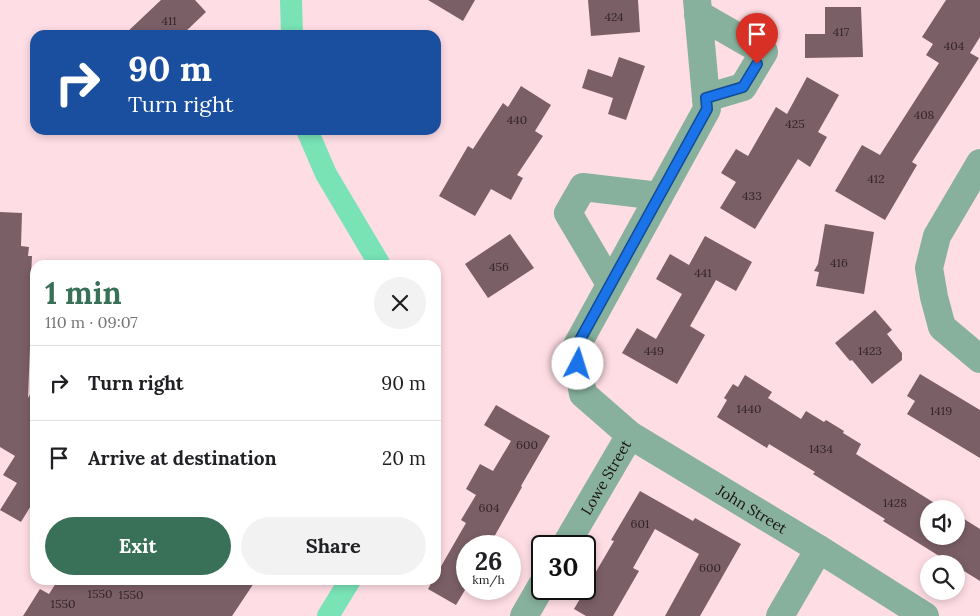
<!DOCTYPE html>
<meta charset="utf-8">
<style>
body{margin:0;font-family:Lora,serif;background:#f2f2f2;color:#202124;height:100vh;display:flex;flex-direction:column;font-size:19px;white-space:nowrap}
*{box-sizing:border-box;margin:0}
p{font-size:16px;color:#757577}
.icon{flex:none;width:28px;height:28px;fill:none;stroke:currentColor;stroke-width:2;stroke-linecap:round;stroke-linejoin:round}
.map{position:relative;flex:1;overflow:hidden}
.sheet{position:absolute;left:30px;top:260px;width:411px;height:325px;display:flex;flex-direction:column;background:#fff;border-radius:15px;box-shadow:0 2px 8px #0003}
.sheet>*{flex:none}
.guide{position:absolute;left:30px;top:30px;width:411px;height:105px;border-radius:15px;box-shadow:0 2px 8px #0003;background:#1a4fa0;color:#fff;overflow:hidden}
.buttons{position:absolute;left:920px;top:500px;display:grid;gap:10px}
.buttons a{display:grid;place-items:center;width:45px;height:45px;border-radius:50%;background:#fff;box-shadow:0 2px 8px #0003;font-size:25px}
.speed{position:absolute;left:456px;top:535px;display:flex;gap:10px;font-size:25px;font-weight:700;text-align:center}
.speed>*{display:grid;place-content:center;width:65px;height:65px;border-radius:50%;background:#fff;box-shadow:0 2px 8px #0003;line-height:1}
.speed small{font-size:12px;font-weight:400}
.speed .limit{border:2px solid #111;border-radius:8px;background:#fff;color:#111}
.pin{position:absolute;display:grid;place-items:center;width:42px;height:42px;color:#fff;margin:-51px -21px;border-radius:50% 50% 50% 0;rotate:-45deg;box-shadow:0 0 5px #0007}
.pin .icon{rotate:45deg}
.me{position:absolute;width:55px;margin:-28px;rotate:5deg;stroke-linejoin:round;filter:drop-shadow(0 0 4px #0008)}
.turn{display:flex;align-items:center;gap:18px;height:105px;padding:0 15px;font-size:22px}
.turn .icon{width:65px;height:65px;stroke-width:2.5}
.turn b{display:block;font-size:35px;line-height:42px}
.round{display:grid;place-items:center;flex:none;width:52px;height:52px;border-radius:26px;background:#f2f2f2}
.overview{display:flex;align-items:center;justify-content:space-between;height:85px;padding:0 15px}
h1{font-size:30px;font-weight:800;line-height:38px;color:#387058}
.cta{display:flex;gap:10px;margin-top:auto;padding:10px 15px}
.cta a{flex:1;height:58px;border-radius:30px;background:#387058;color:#fff;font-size:20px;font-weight:800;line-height:58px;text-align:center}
.cta a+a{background:#f2f2f2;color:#202124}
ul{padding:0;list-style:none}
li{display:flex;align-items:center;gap:15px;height:75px;padding:0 15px;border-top:1px solid #e0e0e0}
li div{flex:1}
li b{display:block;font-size:19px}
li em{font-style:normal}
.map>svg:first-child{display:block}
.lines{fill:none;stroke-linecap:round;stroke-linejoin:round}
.canal{stroke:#79e3b6;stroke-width:22}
.building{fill:#7b5f66}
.minor{stroke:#87b19d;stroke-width:28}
.route-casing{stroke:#114b97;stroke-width:12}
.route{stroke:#1a73e8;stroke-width:9}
.labels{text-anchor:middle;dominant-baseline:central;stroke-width:4;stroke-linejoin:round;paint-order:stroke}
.number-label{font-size:12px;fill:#332428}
.street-label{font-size:15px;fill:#1b1013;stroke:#fef0f3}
</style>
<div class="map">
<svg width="980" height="616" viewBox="0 0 980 616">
<rect width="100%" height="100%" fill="#ffdde5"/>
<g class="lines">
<!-- canal -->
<g class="canal">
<path d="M291,0L292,35"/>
<path d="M307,130L326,174L380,265"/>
<path d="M328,616L350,580"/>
</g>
</g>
<!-- building -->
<g class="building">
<path d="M161,0H195L206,12L182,35H124Z"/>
<path d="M428,0H475L463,21Z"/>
<path d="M588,0H638L640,32L591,36Z"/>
<path d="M946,0H980V37L970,53L979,58L912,162L917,165L885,220L835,191L862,145L880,155L939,63L926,55L933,44L922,37Z"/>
<path d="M825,7H861L863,57L805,58V34H825Z"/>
<path d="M619,57L645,66L626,120L608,114L613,98L582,88L588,69L612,77Z"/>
<path d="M807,77L839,95L818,132L827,137L810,167L798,159L755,229L720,208L736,182L721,173L736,149L748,156L776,107L787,114Z"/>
<path d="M521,86L551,105L535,131L543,136L517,175L523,178L511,200L491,189L475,216L439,196L468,146L473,149L503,103L508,107Z"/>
<path d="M0,212L22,213L21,246L29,247L28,256H32L30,295L32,296L28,398L35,386V499L21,522L0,510L17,483L3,475L15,456L0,447Z"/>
<path d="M825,224L874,232L864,294L816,286L819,272L814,271L818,264Z"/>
<path d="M510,234L534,268L488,298L465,264Z"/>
<path d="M705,236L752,262L736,291L716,280L690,326L705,335L677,384L622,353L637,328L656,339L682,294L656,279L670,254L689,265Z"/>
<path d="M875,310L892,330L887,334L902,353V360L872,384L852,360L850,361L835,343Z"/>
<path d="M920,374L980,410V458L907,414L915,401L907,396Z"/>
<path d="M745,375L772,392L768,398L801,419L806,411L824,422L826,420L844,431L843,433L861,444L856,454L944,509H929V536H956V514L980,529V581L956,566V564H952L883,521L885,519L813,474L815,472L769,444L767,448L717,417L727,400L724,398L733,384L738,387Z"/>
<path d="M496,405L550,436L521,486L522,487L489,546H468V585L456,605L428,589L433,580H436V575L466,523L461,520L476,495L466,489L480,464L493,471L511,441L484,425Z"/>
<path d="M640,491L693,521L695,518L741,544L700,616H665L699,554L655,529L633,568L639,571L613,616H586L574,609L614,541L611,540Z"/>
<path d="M58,580H256L232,616H23L40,589L49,594Z"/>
</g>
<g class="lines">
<!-- minor -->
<g class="minor">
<path id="s1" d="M697,0L707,109L575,349L583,394L630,435L819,549L925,616"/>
<path d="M698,14L764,52L743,87L706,98"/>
<path d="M980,163L937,236L929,268L934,297L942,327L980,359"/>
<path d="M610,284L568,213L583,187L659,196"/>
<path id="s2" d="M565,546L630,435"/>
<path d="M524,616L542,585"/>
<path d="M780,616L819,549"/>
</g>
</g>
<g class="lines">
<!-- route casing -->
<g class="route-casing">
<path id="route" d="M578,364L575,349L707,109L706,98L743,87L757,64"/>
</g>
<!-- route -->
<use href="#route" class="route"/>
</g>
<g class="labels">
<!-- number labels -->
<g class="number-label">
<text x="614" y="16">424</text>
<text x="169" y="20">411</text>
<text x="841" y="31">417</text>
<text x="954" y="45">404</text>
<text x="924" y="114">408</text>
<text x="517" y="119">440</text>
<text x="795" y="123">425</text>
<text x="876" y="178">412</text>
<text x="752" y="195">433</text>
<text x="839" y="262">416</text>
<text x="499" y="266">456</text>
<text x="703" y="272">441</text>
<text x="654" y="350">449</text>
<text x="870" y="350">1423</text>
<text x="749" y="408">1440</text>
<text x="941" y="410">1419</text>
<text x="527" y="444">600</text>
<text x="821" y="448">1434</text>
<text x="895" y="502">1428</text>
<text x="489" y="507">604</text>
<text x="640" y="523">601</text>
<text x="710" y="567">600</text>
<text x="100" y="593">1550</text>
<text x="131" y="594">1550</text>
<text x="63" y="603">1550</text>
</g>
<!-- street labels -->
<g class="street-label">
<text stroke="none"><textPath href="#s2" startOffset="80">Lowe Street</textPath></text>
<text stroke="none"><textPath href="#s1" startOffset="634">John Street</textPath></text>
</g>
</g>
</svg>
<div class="buttons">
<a><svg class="icon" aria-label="sound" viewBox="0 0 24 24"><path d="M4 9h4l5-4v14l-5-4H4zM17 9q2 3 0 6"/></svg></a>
<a><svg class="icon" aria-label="search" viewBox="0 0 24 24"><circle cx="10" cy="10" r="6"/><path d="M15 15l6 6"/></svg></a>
</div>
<div class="speed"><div>26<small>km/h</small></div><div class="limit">30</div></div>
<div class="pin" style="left:757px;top:64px;background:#d93025"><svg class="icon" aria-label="arrive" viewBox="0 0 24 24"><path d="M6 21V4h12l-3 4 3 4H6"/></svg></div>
<svg class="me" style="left:578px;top:364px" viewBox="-20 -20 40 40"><circle r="19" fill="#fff"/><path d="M0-13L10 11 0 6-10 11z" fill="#1a73e8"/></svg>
<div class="guide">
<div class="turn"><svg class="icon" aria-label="right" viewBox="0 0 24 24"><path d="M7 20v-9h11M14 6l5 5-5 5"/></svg><div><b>90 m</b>Turn right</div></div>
</div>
<section class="sheet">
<div class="overview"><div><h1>1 min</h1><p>110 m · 09:07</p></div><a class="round"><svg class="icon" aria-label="close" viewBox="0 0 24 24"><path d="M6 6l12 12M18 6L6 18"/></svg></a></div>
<ul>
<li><svg class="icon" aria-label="right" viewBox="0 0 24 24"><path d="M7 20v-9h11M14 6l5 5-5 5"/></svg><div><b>Turn right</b></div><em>90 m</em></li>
<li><svg class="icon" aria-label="arrive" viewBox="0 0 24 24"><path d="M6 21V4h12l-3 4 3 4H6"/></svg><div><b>Arrive at destination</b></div><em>20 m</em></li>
</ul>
<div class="cta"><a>Exit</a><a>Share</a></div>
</section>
</div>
